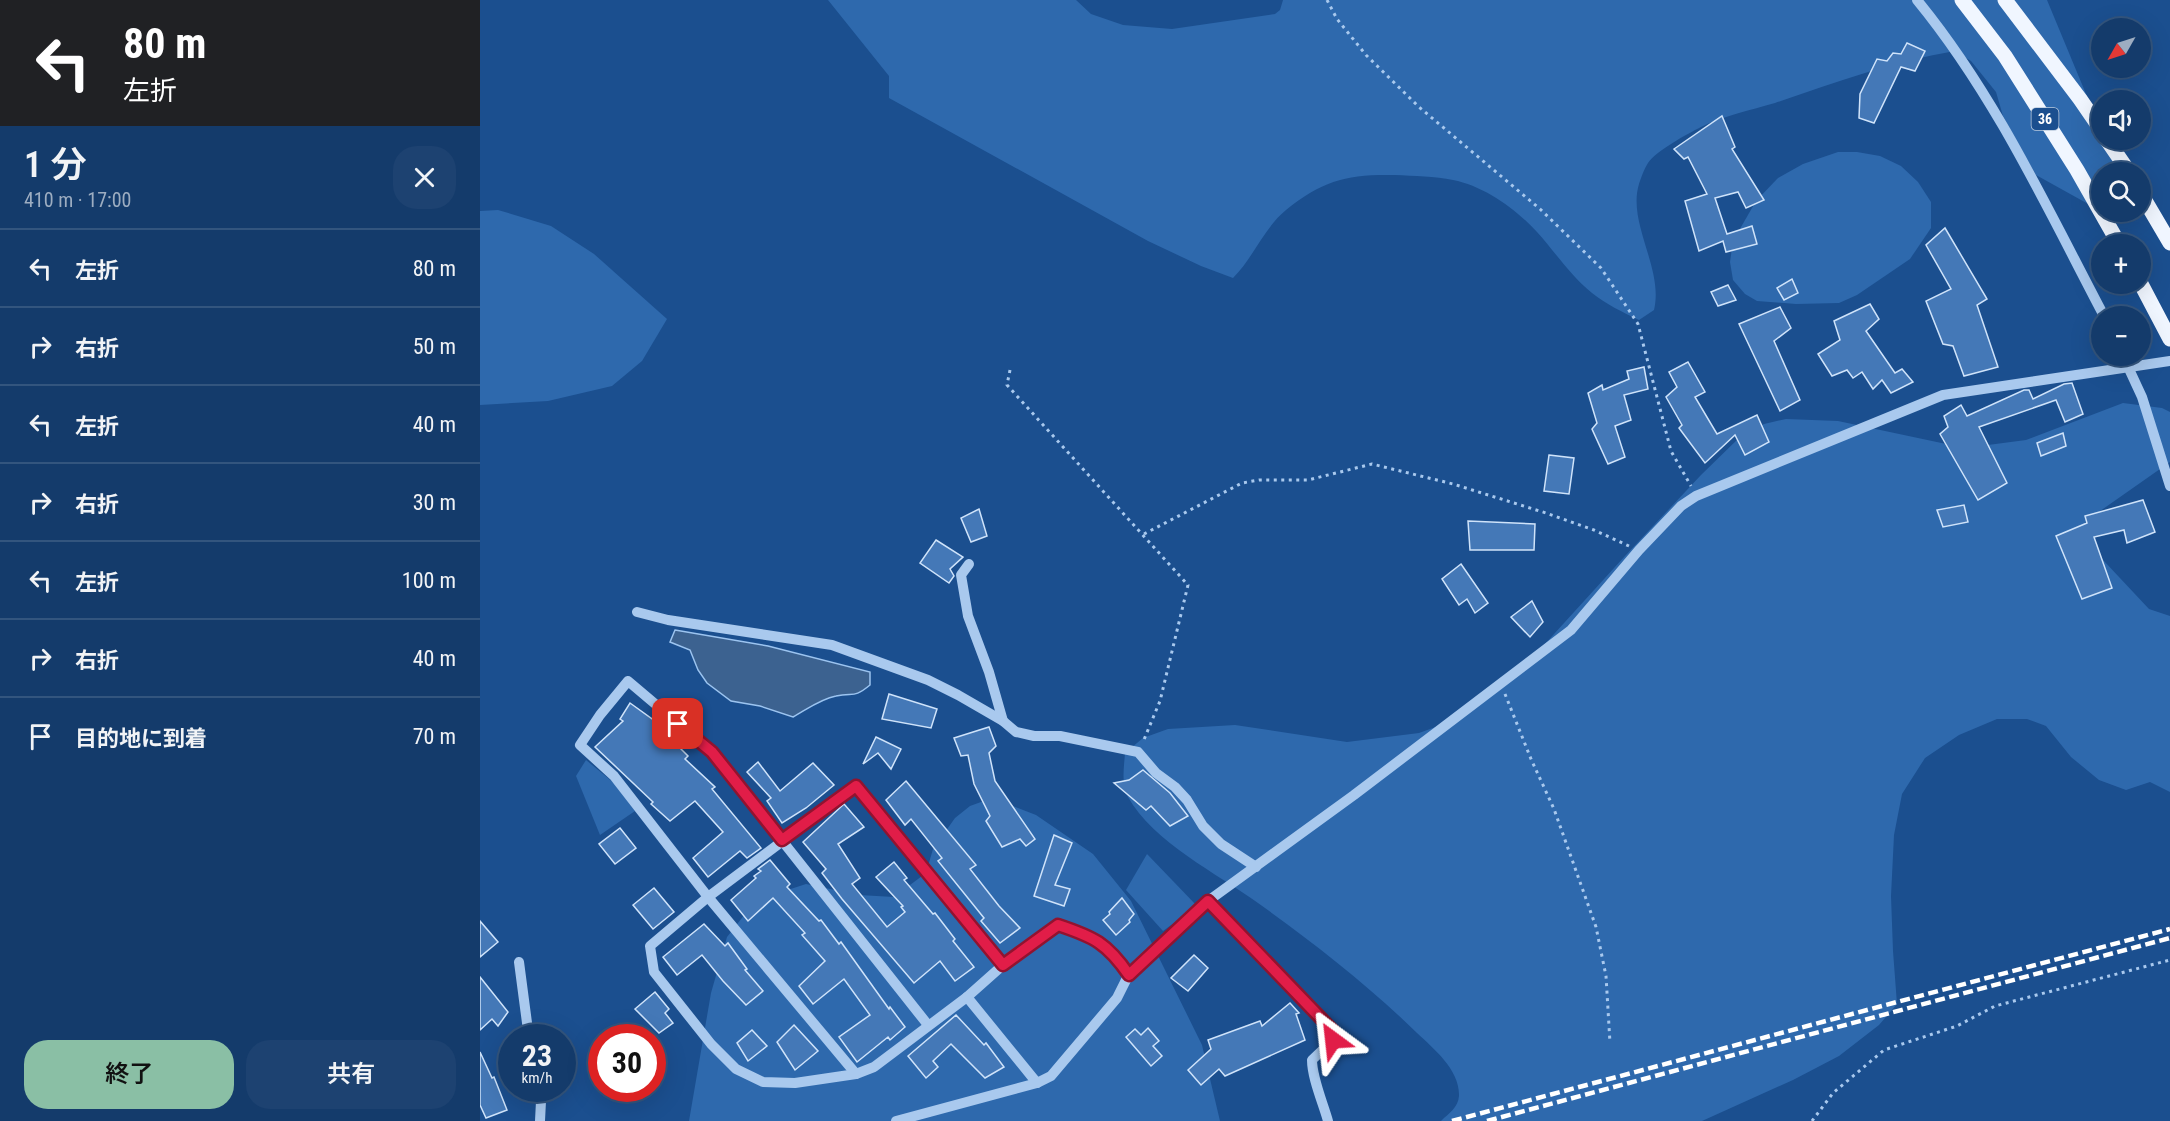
<!DOCTYPE html>
<html lang="ja">
<meta charset="utf-8">
<style>
body{margin:0;font-family:"Roboto Condensed","Noto Sans JP",sans-serif;background:#1d4271;color:#f1f3f6;height:100vh;display:flex;flex-direction:column;font-size:22px;white-space:nowrap}
*{box-sizing:border-box;margin:0}
p{font-size:20px;color:#9dadc1}
.icon{flex:none;width:33px;height:33px;fill:none;stroke:currentColor;stroke-width:2;stroke-linecap:round;stroke-linejoin:round}
.map{position:relative;flex:1;overflow:hidden}
.sheet{display:flex;flex-direction:column;background:#143b6b;width:480px}
.sheet>*{flex:none}
.hud{background:#202124;color:#fff;overflow:hidden}
.needle{width:39px;rotate:231deg}
.buttons{position:absolute;left:1611px;top:18px;display:grid;gap:12px}
.buttons a{display:grid;place-items:center;width:60px;height:60px;border-radius:50%;background:#143b6b;box-shadow:0 6px 24px #0002,0 0 0 2px #33557e;font-size:30px}
.speed{position:absolute;left:18px;top:1024px;display:flex;gap:12px;font-size:30px;font-weight:700;text-align:center}
.speed>*{display:grid;place-content:center;width:78px;height:78px;border-radius:50%;background:#143b6b;box-shadow:0 6px 24px #0002,0 0 0 2px #33557e;line-height:1}
.speed small{font-size:15px;font-weight:400}
.speed .limit{border:9px solid #d22;background:#fff;color:#111}
.pin{position:absolute;display:grid;place-items:center;width:51px;height:51px;color:#fff;margin:-26px;border-radius:12px;box-shadow:0 3px 9px #0006}
.me{position:absolute;width:66px;margin:-33px;rotate:330deg;stroke-linejoin:round;filter:drop-shadow(0 0 4px #0008)}
.turn{display:flex;align-items:center;gap:21px;height:126px;padding:0 24px;font-size:27px}
.turn .icon{width:78px;height:78px;stroke-width:2.5}
.turn b{display:block;font-size:42px;line-height:51px}
.round{display:grid;place-items:center;flex:none;width:63px;height:63px;border-radius:24px;background:#1d4271}
.headline{display:flex;align-items:center;justify-content:space-between;height:102px;padding:0 24px}
h1{font-size:36px;font-weight:600;line-height:45px}
.action{display:flex;gap:12px;margin-top:auto;padding:12px 24px}
.action a{flex:1;height:69px;border-radius:24px;background:#8abfa5;color:#111;font-size:24px;font-weight:600;line-height:69px;text-align:center}
.action a+a{background:#1d4271;color:#f1f3f6}
ul{padding:0;list-style:none}
li{display:flex;align-items:center;gap:18px;height:78px;padding:0 24px;border-top:2px solid #33557e}
li div{flex:1}
li b{display:block;font-size:22px}
li em{font-style:normal}
main{display:flex;flex:1;min-height:0}
.map>svg:first-child{display:block}
.green{fill:#2e69ad}
.water{fill:#3c6290;stroke:#9cc4f0;stroke-width:1.5}
.building{fill:#4478b7;stroke:#cfe3fa;stroke-width:1.5}
.lines{fill:none;stroke-linecap:round;stroke-linejoin:round}
.path{stroke:#a9c9ee;stroke-width:3;stroke-dasharray:3 4.5;stroke-linecap:butt}
.minor{stroke:#a9c9ee;stroke-width:10}
.major{stroke:#f0f6ff;stroke-width:15}
.rail{stroke:#fff;stroke-width:4.5;stroke-dasharray:10 4.5;stroke-linecap:butt}
.route-casing{stroke:#92132f;stroke-width:15}
.route{stroke:#e11d48;stroke-width:10}
.labels{text-anchor:middle;dominant-baseline:central;stroke-width:6;stroke-linejoin:round;paint-order:stroke}
.shield{fill:#1b4f8f;stroke:#bbcadd;stroke-width:1.5}
.shield-label{font-size:14px;font-weight:bold;fill:#fff}
</style>
<main>
<section class="sheet">
<div class="hud">
<div class="turn"><svg class="icon" aria-label="left" viewBox="0 0 24 24"><path d="M17 20v-9H6M10 6l-5 5 5 5"/></svg><div><b>80 m</b>左折</div></div>
</div>
<div class="headline"><div><h1>1 分</h1><p>410 m · 17:00</p></div><a class="round"><svg class="icon" aria-label="close" viewBox="0 0 24 24"><path d="M6 6l12 12M18 6L6 18"/></svg></a></div>
<ul>
<li><svg class="icon" aria-label="left" viewBox="0 0 24 24"><path d="M17 20v-9H6M10 6l-5 5 5 5"/></svg><div><b>左折</b></div><em>80 m</em></li>
<li><svg class="icon" aria-label="right" viewBox="0 0 24 24"><path d="M7 20v-9h11M14 6l5 5-5 5"/></svg><div><b>右折</b></div><em>50 m</em></li>
<li><svg class="icon" aria-label="left" viewBox="0 0 24 24"><path d="M17 20v-9H6M10 6l-5 5 5 5"/></svg><div><b>左折</b></div><em>40 m</em></li>
<li><svg class="icon" aria-label="right" viewBox="0 0 24 24"><path d="M7 20v-9h11M14 6l5 5-5 5"/></svg><div><b>右折</b></div><em>30 m</em></li>
<li><svg class="icon" aria-label="left" viewBox="0 0 24 24"><path d="M17 20v-9H6M10 6l-5 5 5 5"/></svg><div><b>左折</b></div><em>100 m</em></li>
<li><svg class="icon" aria-label="right" viewBox="0 0 24 24"><path d="M7 20v-9h11M14 6l5 5-5 5"/></svg><div><b>右折</b></div><em>40 m</em></li>
<li><svg class="icon" aria-label="arrive" viewBox="0 0 24 24"><path d="M6 21V4h12l-3 4 3 4H6"/></svg><div><b>目的地に到着</b></div><em>70 m</em></li>
</ul>
<div class="action"><a>終了</a><a>共有</a></div>
</section>
<div class="map">
<svg width="1690" height="1121" viewBox="0 0 1690 1121">
<rect width="100%" height="100%" fill="#1b4f8f"/>
<!-- green -->
<g class="green">
<path d="M348,0H596L611,14L643,25L692,29L795,14L800,10L803,0H1567L1633,159V172H1622L1621,198L1610,205L1556,175L1523,116L1516,92L1491,61L1475,51C1414,61 1354,83 1295,103C1271,110 1243,116 1221,127C1207,134 1176,151 1168,163C1164,169 1161,178 1159,184C1147,223 1184,269 1174,310L1159,320C1142,312 1126,304 1112,293C1090,275 1075,252 1057,232C1036,209 1004,186 973,180C955,176 934,176 915,175C868,174 843,180 806,210C783,229 774,257 753,278L721,266L668,241L409,98V76Z"/>
<path d="M1358,152H1377L1400,156L1421,166L1438,182L1451,202V228L1430,259L1377,295L1359,303L1316,304L1277,301L1265,294L1253,280L1250,262L1253,241L1276,201L1298,178L1323,164Z"/>
<path d="M18,210L71,226L114,254L187,319L162,361L132,386L68,401L0,405V211Z"/>
<path d="M1643,403L1682,408L1690,412V462L1613,516L1605,522L1604,532L1608,542L1624,561L1669,609L1690,616V792L1670,782L1646,790L1619,780L1591,757L1566,726L1547,719H1517L1479,735L1445,758L1422,794L1414,835L1411,896L1413,951L1417,1004L1399,1025L1359,1056L1313,1080L1222,1121H961C969,1113 978,1108 979,1096C980,1070 954,1049 937,1033C888,985 834,943 778,903C738,874 673,842 648,797C641,784 644,767 645,753L663,738L688,729L755,725L867,742L939,733L983,717L1043,668L1145,556L1221,475L1261,436L1284,424L1306,419L1358,421L1485,448L1546,440Z"/>
<path d="M106,760L134,783L155,811L120,835L96,776Z"/>
<path d="M512,798L556,815L613,854L651,901L722,1045L740,1121H209L231,993L247,937L265,914L286,897L326,884L379,895L414,897L446,873L453,849L475,818L490,806Z"/>
<path d="M667,854L717,906L683,931L646,890Z"/>
</g>
<!-- water -->
<path class="water" d="M195,630L288,646L390,672V685C373,699 374,692 356,696C340,699 326,710 313,717L280,706L251,701L227,683L218,670L210,650L190,642Z"/>
<!-- building -->
<g class="building">
<path d="M1427,43L1445,51L1435,71L1421,67L1394,123L1379,118L1380,94L1397,59L1407,61L1413,53L1421,54Z"/>
<path d="M1242,116L1255,147L1252,149L1284,200L1266,208L1258,192L1235,198L1247,234L1272,226L1277,244L1246,252L1243,241L1219,251L1205,201L1227,194L1208,157L1204,159L1194,149Z"/>
<path d="M1465,228L1507,299L1497,305L1518,367L1484,376L1473,346L1463,344L1446,301L1471,289L1446,245Z"/>
<path d="M1312,279L1318,293L1304,300L1297,288Z"/>
<path d="M1248,285L1256,300L1238,306L1231,292Z"/>
<path d="M1390,304L1399,319L1386,331L1415,373L1422,369L1433,382L1411,393L1402,380L1393,389L1382,372L1373,378L1367,370L1352,376L1338,354L1360,340L1354,321Z"/>
<path d="M1300,307L1311,328L1294,341L1320,400L1300,411L1259,324Z"/>
<path d="M1208,362L1225,392L1215,397L1237,434L1277,415L1289,442L1265,455L1255,435L1225,463L1199,428L1202,425L1186,397L1197,387L1189,372Z"/>
<path d="M1164,367L1168,389L1144,395L1151,420L1135,426L1145,457L1128,464L1112,429L1117,423L1108,393L1122,385L1123,390L1149,379L1147,371Z"/>
<path d="M1592,383L1603,414L1585,422L1576,400L1499,427L1527,483L1498,500L1460,434L1468,427L1464,416L1481,405L1487,416L1544,390H1549L1553,399L1584,384Z"/>
<path d="M1583,433L1586,446L1561,456L1557,443Z"/>
<path d="M1069,455L1094,458L1089,494L1064,491Z"/>
<path d="M1663,500L1675,532L1647,543L1644,530L1614,537L1632,588L1602,599L1576,536L1607,523L1605,516Z"/>
<path d="M1484,505L1488,522L1463,527L1457,510Z"/>
<path d="M499,509L507,536L491,542L481,518Z"/>
<path d="M988,521L1055,524L1054,550H990Z"/>
<path d="M456,540L483,557L470,569L474,576L469,583L440,563Z"/>
<path d="M981,564L1008,603L995,613L987,599L979,605L962,579Z"/>
<path d="M1052,601L1063,622L1050,637L1031,617Z"/>
<path d="M409,694L457,709L451,728L402,719Z"/>
<path d="M150,703L179,724L177,725L208,756L205,759L235,787L232,789L281,848L267,858L260,851L228,877L213,858L243,832L215,801L190,821L171,804L173,802L115,747L143,721L140,719Z"/>
<path d="M509,727L516,746L509,753L515,781L555,839L546,846L540,839L522,847L506,821L510,816L494,784L488,755L481,756L474,738Z"/>
<path d="M396,737L421,749L411,769L398,753L383,764Z"/>
<path d="M278,762L300,791L333,763L354,785L326,808L302,823L287,801L291,798L267,772Z"/>
<path d="M663,770L690,793L708,816L690,826L671,806L666,810L634,783L649,780Z"/>
<path d="M426,781L496,865L490,869L519,906L540,928L520,943L501,921L504,918L458,861L462,858L431,819L425,825L406,800Z"/>
<path d="M364,804L384,827L358,844L380,878L372,884L407,927L425,912L421,907L423,906L396,877L414,862L427,878L424,880L453,914L455,913L475,939L473,941L494,967L475,981L460,961L434,983L362,899L342,873L346,869L323,842Z"/>
<path d="M140,828L156,848L135,864L119,844Z"/>
<path d="M574,835L592,843L575,885L590,889L584,906L554,896Z"/>
<path d="M290,860L310,884L307,887L339,921L341,920L359,944L361,942L409,1009L410,1007L425,1027L410,1040L408,1037L377,1062L359,1037L390,1015L364,979L333,1004L319,986L345,961L322,935L325,933L293,898L268,921L251,900L276,878L274,876L281,871L278,869Z"/>
<path d="M174,888L194,912L173,929L153,905Z"/>
<path d="M642,898L654,914L649,920L650,922L636,935L623,920L630,914L629,912Z"/>
<path d="M0,921L18,942L0,957Z"/>
<path d="M224,924L245,946L248,943L267,969L265,970L283,991L266,1005L243,981L222,955L197,975L183,957Z"/>
<path d="M714,955L728,968L708,991L691,978Z"/>
<path d="M0,977L28,1012L18,1026L12,1019L0,1030Z"/>
<path d="M175,992L189,1009L185,1013L193,1023L179,1033L155,1009Z"/>
<path d="M810,1003L819,1013L816,1014L825,1040L745,1076L739,1069L721,1085L708,1070L731,1049L728,1040L780,1021L782,1026Z"/>
<path d="M476,1015L504,1045L506,1043L524,1067L505,1078L471,1044L453,1061L458,1067L446,1078L428,1056Z"/>
<path d="M314,1025L338,1051L315,1070L297,1042Z"/>
<path d="M668,1028L679,1041L673,1046L682,1056L671,1066L646,1037L655,1029L661,1035Z"/>
<path d="M272,1030L287,1046L268,1061L257,1043Z"/>
<path d="M0,1052L12,1078L14,1077L27,1110L6,1118L0,1105Z"/>
</g>
<g class="lines">
<!-- path -->
<g class="path">
<path d="M847,0L857,19L886,55L939,107L1060,209L1121,268L1158,324L1191,451L1211,486"/>
<path d="M530,370L527,385L708,585L680,701L663,742"/>
<path d="M664,534L762,483L779,480H828L892,464L973,484L1066,513L1114,530L1149,546"/>
<path d="M1025,694L1051,759L1074,809L1116,927L1126,976L1130,1043"/>
<path d="M1332,1121L1353,1093L1404,1050L1477,1026L1515,1006L1690,960"/>
</g>
<!-- minor -->
<g class="minor">
<path d="M1437,0C1515,95 1567,208 1624,316"/>
<path d="M1643,356L1662,397L1690,486"/>
<path d="M489,564L481,575L488,616L509,672L523,721"/>
<path d="M157,612L188,620L352,645L448,680L478,695L523,721L536,732L554,736H580L658,752L676,773L695,787L707,800L723,826L741,844L776,867"/>
<path d="M376,786L523,965L487,997L394,1067L376,1074L315,1083L283,1082L256,1069L231,1044L174,972L170,946L228,897Z"/>
<path d="M728,901L855,1033L853,1040L832,1060C832,1078 843,1103 848,1121"/>
<path d="M39,962L49,1038"/>
<path d="M523,965L577,925C614,937 627,943 649,974"/>
<path d="M487,997L557,1083"/>
<path d="M376,1074L228,897L134,776L100,745L120,715L148,681L232,752L448,1025"/>
<path d="M58,1089L61,1101L60,1121"/>
<path d="M416,1121L557,1083L571,1076L637,998L649,974L728,901L874,795L1091,630L1159,550L1201,506L1216,496L1463,395L1690,361"/>
</g>
<!-- major -->
<g class="major">
<path d="M1482,0L1525,56L1597,170L1639,244"/>
<path d="M1525,0L1600,99L1622,131"/>
<path d="M1627,140L1649,172"/>
<path d="M1660,192L1690,243"/>
<path d="M1660,282L1690,339"/>
</g>
<!-- rail -->
<g class="rail">
<path d="M972,1121L1690,929"/>
<path d="M1007,1121L1690,938"/>
</g>
</g>
<g class="lines">
<!-- route casing -->
<g class="route-casing">
<path id="route" d="M198,724L232,752L302,840L376,786L523,965L578,925C614,937 627,943 649,975L728,901L855,1033L853,1040"/>
</g>
<!-- route -->
<use href="#route" class="route"/>
</g>
<g class="labels">
<!-- shield labels -->
<rect class="shield" x="1551.5" y="108" width="27" height="22" rx="4.5"/>
<g class="shield-label">
<text x="1565" y="119">36</text>
</g>
</g>
</svg>
<div class="buttons">
<a><svg class="needle" viewBox="-14 -14 28 28"><path d="M0-13l5 13h-10z" fill="#e53935"/><path d="M0 13l5-13h-10z" fill="#9dadc1"/></svg></a>
<a><svg class="icon" aria-label="sound" viewBox="0 0 24 24"><path d="M4 9h4l5-4v14l-5-4H4zM17 9q2 3 0 6"/></svg></a>
<a><svg class="icon" aria-label="search" viewBox="0 0 24 24"><circle cx="10" cy="10" r="6"/><path d="M15 15l6 6"/></svg></a>
<a>+</a>
<a>−</a>
</div>
<div class="speed"><div>23<small>km/h</small></div><div class="limit">30</div></div>
<div class="pin" style="left:198px;top:724px;background:#d93025"><svg class="icon" aria-label="arrive" viewBox="0 0 24 24"><path d="M6 21V4h12l-3 4 3 4H6"/></svg></div>
<svg class="me" style="left:853px;top:1040px" viewBox="-20 -20 40 40"><path d="M0-17L14 15 0 8-14 15z" fill="#e11d48" stroke="#fff" stroke-width="4"/></svg>
</div>
</main>
